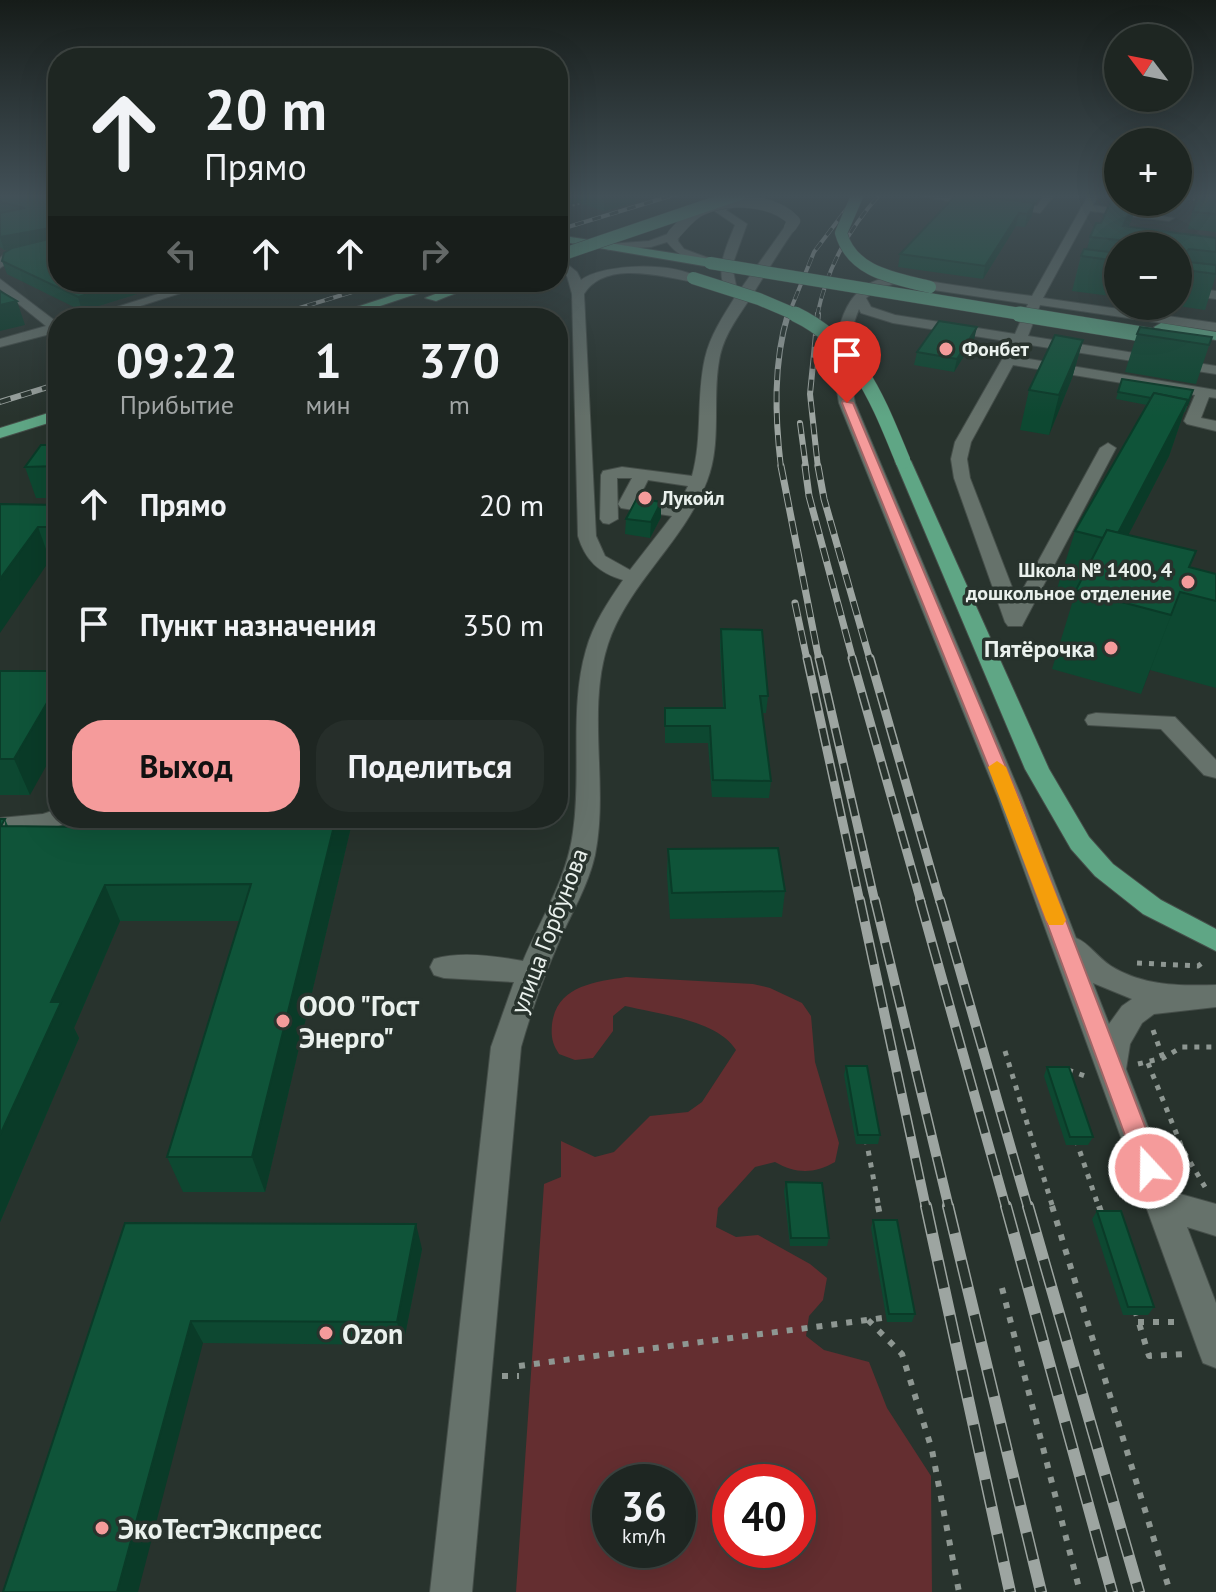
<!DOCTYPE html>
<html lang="ru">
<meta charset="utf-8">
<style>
body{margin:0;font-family:"PT Sans",sans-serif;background:#262e2a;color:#f1f3f6;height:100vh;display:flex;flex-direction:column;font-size:30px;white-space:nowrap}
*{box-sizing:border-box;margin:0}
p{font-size:26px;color:#a1a5a5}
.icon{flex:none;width:44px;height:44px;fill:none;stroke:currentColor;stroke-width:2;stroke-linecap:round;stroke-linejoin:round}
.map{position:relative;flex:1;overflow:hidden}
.sheet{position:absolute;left:48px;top:308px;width:520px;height:520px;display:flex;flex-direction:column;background:#1e2622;border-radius:32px;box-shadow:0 8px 32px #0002,0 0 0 2px #3c4340}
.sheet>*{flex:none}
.banner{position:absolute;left:48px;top:48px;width:520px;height:244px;border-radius:32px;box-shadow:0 8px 32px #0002,0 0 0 2px #3c4340;background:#1e2622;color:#f1f3f6;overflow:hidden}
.needle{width:52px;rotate:302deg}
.fabs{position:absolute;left:1104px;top:24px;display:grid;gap:16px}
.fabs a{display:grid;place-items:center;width:88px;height:88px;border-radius:50%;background:#1e2622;box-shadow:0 8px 32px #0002,0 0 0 2px #3c4340;font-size:40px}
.speed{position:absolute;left:592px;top:1464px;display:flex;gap:16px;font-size:40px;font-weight:700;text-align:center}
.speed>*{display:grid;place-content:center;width:104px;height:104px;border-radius:50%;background:#1e2622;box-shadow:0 8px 32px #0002,0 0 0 2px #3c4340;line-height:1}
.speed small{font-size:20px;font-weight:400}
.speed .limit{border:12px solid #d22;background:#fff;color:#111}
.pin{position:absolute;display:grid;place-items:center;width:68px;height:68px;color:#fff;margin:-82px -34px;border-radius:50% 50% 50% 0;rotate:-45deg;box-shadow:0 0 8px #0007}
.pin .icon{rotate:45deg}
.me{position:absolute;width:88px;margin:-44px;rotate:339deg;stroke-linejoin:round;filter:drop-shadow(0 0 6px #0008)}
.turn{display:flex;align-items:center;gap:28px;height:168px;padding:0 24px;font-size:36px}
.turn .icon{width:104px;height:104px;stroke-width:2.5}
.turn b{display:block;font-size:56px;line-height:68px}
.lanes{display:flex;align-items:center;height:76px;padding:0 24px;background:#0003;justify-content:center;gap:40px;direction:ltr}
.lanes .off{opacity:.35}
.eta{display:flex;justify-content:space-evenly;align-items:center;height:136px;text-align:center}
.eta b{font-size:48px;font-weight:600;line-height:56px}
.action{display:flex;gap:16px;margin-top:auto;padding:16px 24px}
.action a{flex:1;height:92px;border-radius:32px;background:#f59b9b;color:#111;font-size:32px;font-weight:600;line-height:92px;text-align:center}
.action a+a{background:#262e2a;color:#f1f3f6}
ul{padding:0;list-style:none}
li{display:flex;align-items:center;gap:24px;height:120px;padding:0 24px}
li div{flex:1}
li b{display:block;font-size:30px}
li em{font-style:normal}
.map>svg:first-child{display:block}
.green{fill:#642e30;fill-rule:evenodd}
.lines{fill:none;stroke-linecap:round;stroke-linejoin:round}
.minor-casing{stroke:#454e49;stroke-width:2}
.major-casing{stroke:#454e49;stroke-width:2}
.path-far2{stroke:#8e9792;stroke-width:2;stroke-dasharray:2 3;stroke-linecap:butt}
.path-far1{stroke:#8e9792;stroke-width:5;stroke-dasharray:5 7;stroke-linecap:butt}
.path{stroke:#8e9792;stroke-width:6;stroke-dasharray:6 9;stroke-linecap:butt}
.minor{fill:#66726b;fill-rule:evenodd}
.major{fill:#5fa685;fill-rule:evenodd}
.rail-far5-casing{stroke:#9da5a1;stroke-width:4}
.rail-far4-casing{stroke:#9da5a1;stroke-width:6}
.rail-far3-casing{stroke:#9da5a1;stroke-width:7}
.rail-far2-casing{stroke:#9da5a1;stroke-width:9}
.rail-far1-casing{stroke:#9da5a1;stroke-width:10}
.rail-casing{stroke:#9da5a1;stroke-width:12}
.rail-far5{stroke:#28332d;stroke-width:3;stroke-dasharray:9;stroke-linecap:butt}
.rail-far4{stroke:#28332d;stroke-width:4;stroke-dasharray:11;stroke-linecap:butt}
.rail-far3{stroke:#28332d;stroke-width:5;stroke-dasharray:14;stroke-linecap:butt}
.rail-far2{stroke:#28332d;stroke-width:6;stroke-dasharray:18;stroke-linecap:butt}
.rail-far1{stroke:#28332d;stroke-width:7;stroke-dasharray:22;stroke-linecap:butt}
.rail{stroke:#28332d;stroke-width:9;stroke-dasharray:28;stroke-linecap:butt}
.minor-bridge-casing{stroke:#454e49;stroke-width:13;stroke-linecap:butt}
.major-bridge-far1-casing{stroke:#454e49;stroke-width:13;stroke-linecap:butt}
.major-bridge-casing{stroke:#454e49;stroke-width:16;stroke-linecap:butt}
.minor-bridge{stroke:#66726b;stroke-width:12}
.major-bridge-far1{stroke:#5fa685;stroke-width:12}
.major-bridge{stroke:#5fa685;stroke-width:15}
.wall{fill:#0d4831}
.shaded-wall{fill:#0a3b28}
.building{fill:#0f5439;stroke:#0a3b28;stroke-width:2}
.route{fill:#f59b9b;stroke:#9f6565;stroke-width:2}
.slow{fill:#f59e0b}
.poi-dot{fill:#f59b9b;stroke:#28332d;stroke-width:3}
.labels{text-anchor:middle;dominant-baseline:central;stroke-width:7;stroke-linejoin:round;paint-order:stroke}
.far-poi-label{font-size:20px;font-weight:bold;fill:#eaf1ed;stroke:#28332d;text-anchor:start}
.poi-label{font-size:24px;font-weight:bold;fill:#eaf1ed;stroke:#28332d;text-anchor:end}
.street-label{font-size:24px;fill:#eaf1ed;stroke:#28332d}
.near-poi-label{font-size:28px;font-weight:bold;fill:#eaf1ed;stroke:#28332d;text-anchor:start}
</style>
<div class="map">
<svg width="1216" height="1592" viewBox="0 0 1216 1592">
<rect width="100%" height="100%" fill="#28332d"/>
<!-- green -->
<path class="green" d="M626,977L753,984L770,988L802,1003L811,1016L815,1062L839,1143L835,1162C814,1174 796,1174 775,1162L755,1167L718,1208L716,1227L736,1237L758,1235L810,1264L827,1278L823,1300L809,1316L806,1336L824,1350L869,1362L887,1408L931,1476L932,1592H516L544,1184L561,1177V1141L595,1157L614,1152L650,1116L688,1112L702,1102L736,1050C717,1020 659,1014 625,1006L613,1016V1031L593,1058L575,1060L559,1054C552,1043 551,1037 552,1024C557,986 594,982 626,977ZM610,1482H678V1550H610ZM730,1482H798V1550H730Z"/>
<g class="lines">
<!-- minor casing -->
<g class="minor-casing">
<g id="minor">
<path d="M742,194H756L726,210L747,224L732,266L737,290H740L786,225L796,227C780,250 764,276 751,297C738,317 723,336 719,361C712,400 722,443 707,481C684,542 629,582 608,644C586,711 609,786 595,855C588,887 570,915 558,944C543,978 531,1012 521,1047L472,1592H430L491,1047L514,982L444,978L434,975L430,967L434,959C460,951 496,956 523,961C541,918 567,879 573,832C582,771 569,709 586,650C593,624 608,602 623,580C599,573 585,560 578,536L572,294L567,276L558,268V257L577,272L581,280C605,263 675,262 699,278L693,282C660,276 605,260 584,294L596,536L605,556L630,570L672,516L621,508L618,504L632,478H617L618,519L609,524L603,523L600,519L601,475L603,471L622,467L692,476C703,437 696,397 705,358C710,336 723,316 735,297L726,292C715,268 726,248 735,225L713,210ZM648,480L688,486L678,506L638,500Z"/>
<path d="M938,194L975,202L970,205L916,195Z"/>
<path d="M1045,194H1055L1040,213L998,205L1003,202L1037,206Z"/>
<path d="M1089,194H1099L1093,205L1174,218L1169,221L1090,211L1043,298L1216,323V331L1040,305L1028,336L1216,366V374L1024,344L1017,357L1216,390V398L1209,397L1201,418L1216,421V431L1187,424L1184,421L1195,395L1013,365L971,442L967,459L970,478L1017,600L1100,448L1108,443L1116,448L1022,626H1008L1005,622L954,478L951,459L955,442L1012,342L893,323L861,313L859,309C846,340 848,371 855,403L1022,798L1076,938C1089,943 1098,958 1111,966C1143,986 1180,986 1216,985V1007L1154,1014L1142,1023L1130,1044L1126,1069L1173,1192L1216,1204V1236L1187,1227L1216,1303V1368L1203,1363L1198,1350L998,798L839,403C831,358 832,284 891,277C904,275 921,280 934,282C966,287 999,292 1032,296ZM893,284L1028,304L1015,334L895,315L871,307L866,298L879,288ZM1093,983L1132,999L1122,1006L1109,1024Z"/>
<path d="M673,232L679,235L678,241L684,249L714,260V266C697,267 677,255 667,242L651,247L609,250L603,247L609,244L649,241Z"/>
<path d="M58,242V248L15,258L0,268V258L7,252Z"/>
<path d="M0,279L58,323V332L0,347V339L46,326L0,289Z"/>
<path d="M196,282H215L103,318H82Z"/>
<path d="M1178,286L1216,291V299L1178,294Z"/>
<path d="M1096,713L1175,717L1216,760V778L1204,775L1161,729L1088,725L1085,720L1088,715Z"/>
<path d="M58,809V818H70L67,823L47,830L0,834V818L43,814Z"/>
</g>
</g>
<!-- major casing -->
<g class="major-casing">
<g id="major">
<path d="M558,235L710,259L716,263L710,267L558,241Z"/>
<path d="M433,282H452L344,318H323Z"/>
<path d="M466,282H484L436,301L425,298Z"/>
<path d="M1161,323L1216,332V340L1156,330L1154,327Z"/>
<path d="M58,410V420L0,438V428Z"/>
<path d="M903,456L911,461L1049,769L1089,837L1113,864L1161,900L1216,929V951L1143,914L1095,876L1071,849L1025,769L895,461Z"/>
</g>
</g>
<!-- path-far2 -->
<g class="path-far2">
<path d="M1178,198L1198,200"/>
<path d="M558,209L583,203"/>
</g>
<!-- path-far1 -->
<g class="path-far1">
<path d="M1137,963L1198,966L1206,960"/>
<path d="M1153,1030L1163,1058"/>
<path d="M1005,1051L1053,1208"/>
<path d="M1148,1063L1183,1150L1205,1187"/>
<path d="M1138,1064L1163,1058L1182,1047H1216"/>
<path d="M1068,1070L1085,1076"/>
<path d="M866,1139L879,1208"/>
<path d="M1076,1140L1099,1208"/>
</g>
<!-- path -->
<g class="path">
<path d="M878,1206L882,1225"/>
<path d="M1052,1206L1170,1592"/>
<path d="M1099,1206L1102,1215"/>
<path d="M1002,1288L1080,1592"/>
<path d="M1135,1310L1149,1356L1187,1354"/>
<path d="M868,1320L902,1354L932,1450L959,1592"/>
<path d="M1138,1322H1176"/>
<path d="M519,1366L890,1317"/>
<path d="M502,1376H519"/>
</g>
<!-- minor -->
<use href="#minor" class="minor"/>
<!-- major -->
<use href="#major" class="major"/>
<!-- rail-far5 casing -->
<g class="rail-far5-casing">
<g id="rail-far5">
<path d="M558,230L677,194"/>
<path d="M273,316L385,282"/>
<path d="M788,316L814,252L858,194"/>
<path d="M817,316C827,268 848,230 880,194"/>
</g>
</g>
<!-- rail-far4 casing -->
<g class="rail-far4-casing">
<g id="rail-far4">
<path d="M818,314L810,394L818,468"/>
<path d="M266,318L280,314"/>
<path d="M0,402L58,384"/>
<path d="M800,423L806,468"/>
<path d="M781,468C775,417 773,363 788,314"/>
</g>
</g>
<!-- rail-far3 casing -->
<g class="rail-far3-casing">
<g id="rail-far3">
<path d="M781,466L819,660"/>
<path d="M805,466L809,496L853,660"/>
<path d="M818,466L824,499L870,660"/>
<path d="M795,603L807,660"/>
</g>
</g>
<!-- rail-far2 casing -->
<g class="rail-far2-casing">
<g id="rail-far2">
<path d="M807,658L860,902"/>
<path d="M819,658L875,902"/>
<path d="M852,658L921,902"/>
<path d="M870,658L940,902"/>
</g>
</g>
<!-- rail-far1 casing -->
<g class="rail-far1-casing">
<g id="rail-far1">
<path d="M860,900L926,1208"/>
<path d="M875,900L949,1208"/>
<path d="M920,900L1006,1208"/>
<path d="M940,900L1028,1208"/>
</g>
</g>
<!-- rail casing -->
<g class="rail-casing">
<g id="rail">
<path d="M926,1206L1010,1592"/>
<path d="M948,1206L1041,1592"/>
<path d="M1006,1206L1112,1592"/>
<path d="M1028,1206L1139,1592"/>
</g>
</g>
<!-- rail-far5 -->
<use href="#rail-far5" class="rail-far5"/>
<!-- rail-far4 -->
<use href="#rail-far4" class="rail-far4"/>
<!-- rail-far3 -->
<use href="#rail-far3" class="rail-far3"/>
<!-- rail-far2 -->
<use href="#rail-far2" class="rail-far2"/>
<!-- rail-far1 -->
<use href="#rail-far1" class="rail-far1"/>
<!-- rail -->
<use href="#rail" class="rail"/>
<!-- minor-bridge casing -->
<g class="minor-bridge-casing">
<path id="minor-bridge" d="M673,235C682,226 690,214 702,209C729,197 774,199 794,221L790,227"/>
</g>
<!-- major-bridge-far1 casing -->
<g class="major-bridge-far1-casing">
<g id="major-bridge-far1">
<path d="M858,194L841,233C852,273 895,278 930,287"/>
<path d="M558,256L740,194"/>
<path d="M710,263L1032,316"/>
<path d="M693,278L759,299L799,316"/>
</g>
</g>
<!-- major-bridge casing -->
<g class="major-bridge-casing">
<g id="major-bridge">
<path d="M795,314C858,344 878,401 903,461"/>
<path d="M1019,314L1160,337"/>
</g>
</g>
<!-- minor-bridge -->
<use href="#minor-bridge" class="minor-bridge"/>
<!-- major-bridge-far1 -->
<use href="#major-bridge-far1" class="major-bridge-far1"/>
<!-- major-bridge -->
<use href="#major-bridge" class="major-bridge"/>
</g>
<!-- wall -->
<g class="wall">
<path d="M58,194V282H176L82,311L7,274L2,261L10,249L4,250L0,247V196Z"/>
<path d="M560,194H636V202L604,211L579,203L561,205Z"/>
<path d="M957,194L1032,215L1025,227L1016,226L983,279L898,267L900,254Z"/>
<path d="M964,194H1041L1036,203Z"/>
<path d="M1197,195L1216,197V232L1188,229Z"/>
<path d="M1118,202H1139L1136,209H1135L1128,227L1216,238V275L1205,310L1178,306V246H1118V297L1072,291L1081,256L1087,249L1090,237Z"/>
<path d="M1137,334L1212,337L1196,384L1125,372Z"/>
<path d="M974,340L954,372L914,365L917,352Z"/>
<path d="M1083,340L1072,378L1049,435L1020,430L1029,390Z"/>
<path d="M1122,379L1193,390L1185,412H1184L1169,456L1128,535L1190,567L1216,574V688L1150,670L1141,694L1052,669L1074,597L1056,592L1075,531L1147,405L1116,399Z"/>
<path d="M58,445V498H36L25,467Z"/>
<path d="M0,504L58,505V560H50Z"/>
<path d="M661,517L650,538L625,534L626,519Z"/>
<path d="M721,629L768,696L766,713H762L771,781L769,798L712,797L708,743H665V708H723L720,645Z"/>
<path d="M0,671L30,795H0Z"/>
<path d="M353,818L265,1192H183L167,1157L240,921H120L74,1028L79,1038L0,1222L5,819L8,826L165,828Z"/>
<path d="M668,849L785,891L782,917L670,919L667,875Z"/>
<path d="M846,1066L880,1135L878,1144H856L844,1075Z"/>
<path d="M1047,1067L1093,1137L1088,1145H1066L1044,1076Z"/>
<path d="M786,1182L829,1238L827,1246H790L784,1191Z"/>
<path d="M1097,1211L1154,1307L1148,1315H1123L1092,1219Z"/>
<path d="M873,1220L915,1314L912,1322H887L871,1228Z"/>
<path d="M125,1223L422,1249L403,1345L203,1343Z"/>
</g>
<!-- shaded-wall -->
<g class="shaded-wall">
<path d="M560,194H578L579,203L561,205Z"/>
<path d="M604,194H636V202L604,211Z"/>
<path d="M1134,202H1137L1132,219L1122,240L1123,226Z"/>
<path d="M1035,203L1032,215L1025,227L1027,214Z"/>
<path d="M1019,213L1016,226L983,279L985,266Z"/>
<path d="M56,227L58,240L4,250L0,237Z"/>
<path d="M127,282H176L82,311L78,297Z"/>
<path d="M17,301L25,325L0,331V305Z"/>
<path d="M977,327L974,340L954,372L957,359Z"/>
<path d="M1083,340L1072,378L1049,435L1059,395Z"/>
<path d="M1188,400L1169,456L1097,596L1114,541Z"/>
<path d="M661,502V517L650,538L651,522Z"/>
<path d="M38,527L50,560L0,633V579Z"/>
<path d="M1180,592L1150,670L1141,694Z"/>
<path d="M58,684V745L30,795L14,759Z"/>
<path d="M336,818H353L265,1192L252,1157Z"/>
<path d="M105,885L120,921L74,1028L79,1038L0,1222V1135L51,1002Z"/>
<path d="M416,1224L422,1249L403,1345L397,1322Z"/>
<path d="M191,1321L203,1343L138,1592H117Z"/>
</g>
<!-- building -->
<g class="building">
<path d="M7,194H58V282H127L78,297L2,261L4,253L12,248L57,237L56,227L0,237V213L25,208L0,202V196Z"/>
<path d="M957,194L1035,203L1027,214L1019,213L985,266L900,254Z"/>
<path d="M1114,194H1118V202H1134L1123,226L1216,238V252L1189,249L1186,252L1189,262L1216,265V274L1178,269V246H1129L1128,241L1090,237L1096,223H1101Z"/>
<path d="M1197,195L1216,197V214L1193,212Z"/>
<path d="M1084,249L1118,253V261L1081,256Z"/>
<path d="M0,291L17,301L0,305Z"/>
<path d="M939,321L977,327L957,359L917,352Z"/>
<path d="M1140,327L1212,337L1209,345L1137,334Z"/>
<path d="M1055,335L1083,340L1059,395L1029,390Z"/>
<path d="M1122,379L1193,390L1187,405H1186L1188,400L1154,393L1151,398L1118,392Z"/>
<path d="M1154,393L1188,400L1118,533L1107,530L1103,538L1075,531Z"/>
<path d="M41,445H58V466L25,467Z"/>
<path d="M637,498L661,502L651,522L626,519Z"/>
<path d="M0,504L58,505V527H38L0,579Z"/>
<path d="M1107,530L1196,551L1189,567L1216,574V601L1180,592L1171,615L1076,590Z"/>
<path d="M721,629L762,630L768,696H760L771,781L713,780L710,726H665V708H725Z"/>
<path d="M0,671H58V684L14,759H0Z"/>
<path d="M169,818H336L252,1157H167L251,884L105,885L51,1002H61L0,1135V819H5L1,826L165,828Z"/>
<path d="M778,848L785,891L672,893L668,849Z"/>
<path d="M846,1066H867L880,1135H858Z"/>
<path d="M1047,1067H1069L1093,1137H1070Z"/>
<path d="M786,1182L822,1183L829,1238H791Z"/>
<path d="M1097,1211H1121L1154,1307H1128Z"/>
<path d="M873,1220H897L915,1314H889Z"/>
<path d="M125,1223L416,1224L397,1322L191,1321L117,1592H3Z"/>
</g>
<!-- sky -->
<linearGradient id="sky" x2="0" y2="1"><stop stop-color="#161c19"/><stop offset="0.47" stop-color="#425057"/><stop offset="1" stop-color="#425057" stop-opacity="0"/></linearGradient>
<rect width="1216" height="417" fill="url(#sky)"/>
<!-- route -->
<path class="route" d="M843,401L853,403L1019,798L1161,1168L1157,1176L1149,1179L1140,1176L1137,1168L1001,798L842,403Z"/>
<!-- slow -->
<path class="slow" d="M997,761L1006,767L1066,920L1063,925H1049L1046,920L988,767Z"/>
<!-- markers -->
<g class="poi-dot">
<circle cx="946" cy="349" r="8"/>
<circle cx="645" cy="498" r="8"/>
<circle cx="1188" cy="582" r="8"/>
<circle cx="1111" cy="648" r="8"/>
<circle cx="283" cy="1021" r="8"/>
<circle cx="326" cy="1333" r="8"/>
<circle cx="102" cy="1528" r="8"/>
</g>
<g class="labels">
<!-- far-poi labels -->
<g class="far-poi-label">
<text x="962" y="349">Фонбет</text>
<text x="661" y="498">Лукойл</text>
<text x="1172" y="570" text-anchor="end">Школа № 1400, 4<tspan x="1172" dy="23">дошкольное отделение</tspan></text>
</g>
<!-- poi labels -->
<g class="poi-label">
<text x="1095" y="648">Пятёрочка</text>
</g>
<!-- street labels -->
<g class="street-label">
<text transform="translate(549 931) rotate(-69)">улица Горбунова</text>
</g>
<!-- near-poi labels -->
<g class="near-poi-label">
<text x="299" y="1005">ООО "Гост<tspan x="299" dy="32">Энерго"</tspan></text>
<text x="342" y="1333">Ozon</text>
<text x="118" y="1528">ЭкоТестЭкспресс</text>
</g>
</g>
</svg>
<div class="fabs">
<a><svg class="needle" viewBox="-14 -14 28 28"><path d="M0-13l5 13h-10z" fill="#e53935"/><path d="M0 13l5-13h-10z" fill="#a1a5a5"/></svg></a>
<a>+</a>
<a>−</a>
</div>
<div class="speed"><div>36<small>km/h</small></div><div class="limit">40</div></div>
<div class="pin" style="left:847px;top:403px;background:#d93025"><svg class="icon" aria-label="arrive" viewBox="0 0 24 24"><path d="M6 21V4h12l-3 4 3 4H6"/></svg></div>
<svg class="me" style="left:1149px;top:1168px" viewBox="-20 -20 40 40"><circle r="17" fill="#f59b9b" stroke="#fff" stroke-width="3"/><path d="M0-11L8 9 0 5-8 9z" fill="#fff"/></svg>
<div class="banner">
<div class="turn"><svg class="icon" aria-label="ahead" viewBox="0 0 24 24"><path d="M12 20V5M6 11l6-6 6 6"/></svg><div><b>20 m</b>Прямо</div></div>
<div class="lanes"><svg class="icon off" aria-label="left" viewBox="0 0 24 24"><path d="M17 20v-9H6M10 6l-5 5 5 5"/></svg><svg class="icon" aria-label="ahead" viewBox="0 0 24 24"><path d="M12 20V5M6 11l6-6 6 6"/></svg><svg class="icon" aria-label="ahead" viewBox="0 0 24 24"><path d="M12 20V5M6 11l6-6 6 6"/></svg><svg class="icon off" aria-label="right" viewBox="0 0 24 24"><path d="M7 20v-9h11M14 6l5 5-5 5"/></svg></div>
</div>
<section class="sheet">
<div class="eta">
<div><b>09:22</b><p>Прибытие</p></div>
<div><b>1</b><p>мин</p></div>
<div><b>370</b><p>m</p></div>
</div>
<ul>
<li><svg class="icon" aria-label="ahead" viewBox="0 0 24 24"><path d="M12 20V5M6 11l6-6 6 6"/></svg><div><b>Прямо</b></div><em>20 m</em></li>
<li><svg class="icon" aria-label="arrive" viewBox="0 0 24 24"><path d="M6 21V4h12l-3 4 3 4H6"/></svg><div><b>Пункт назначения</b></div><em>350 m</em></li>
</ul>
<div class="action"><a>Выход</a><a>Поделиться</a></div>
</section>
</div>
